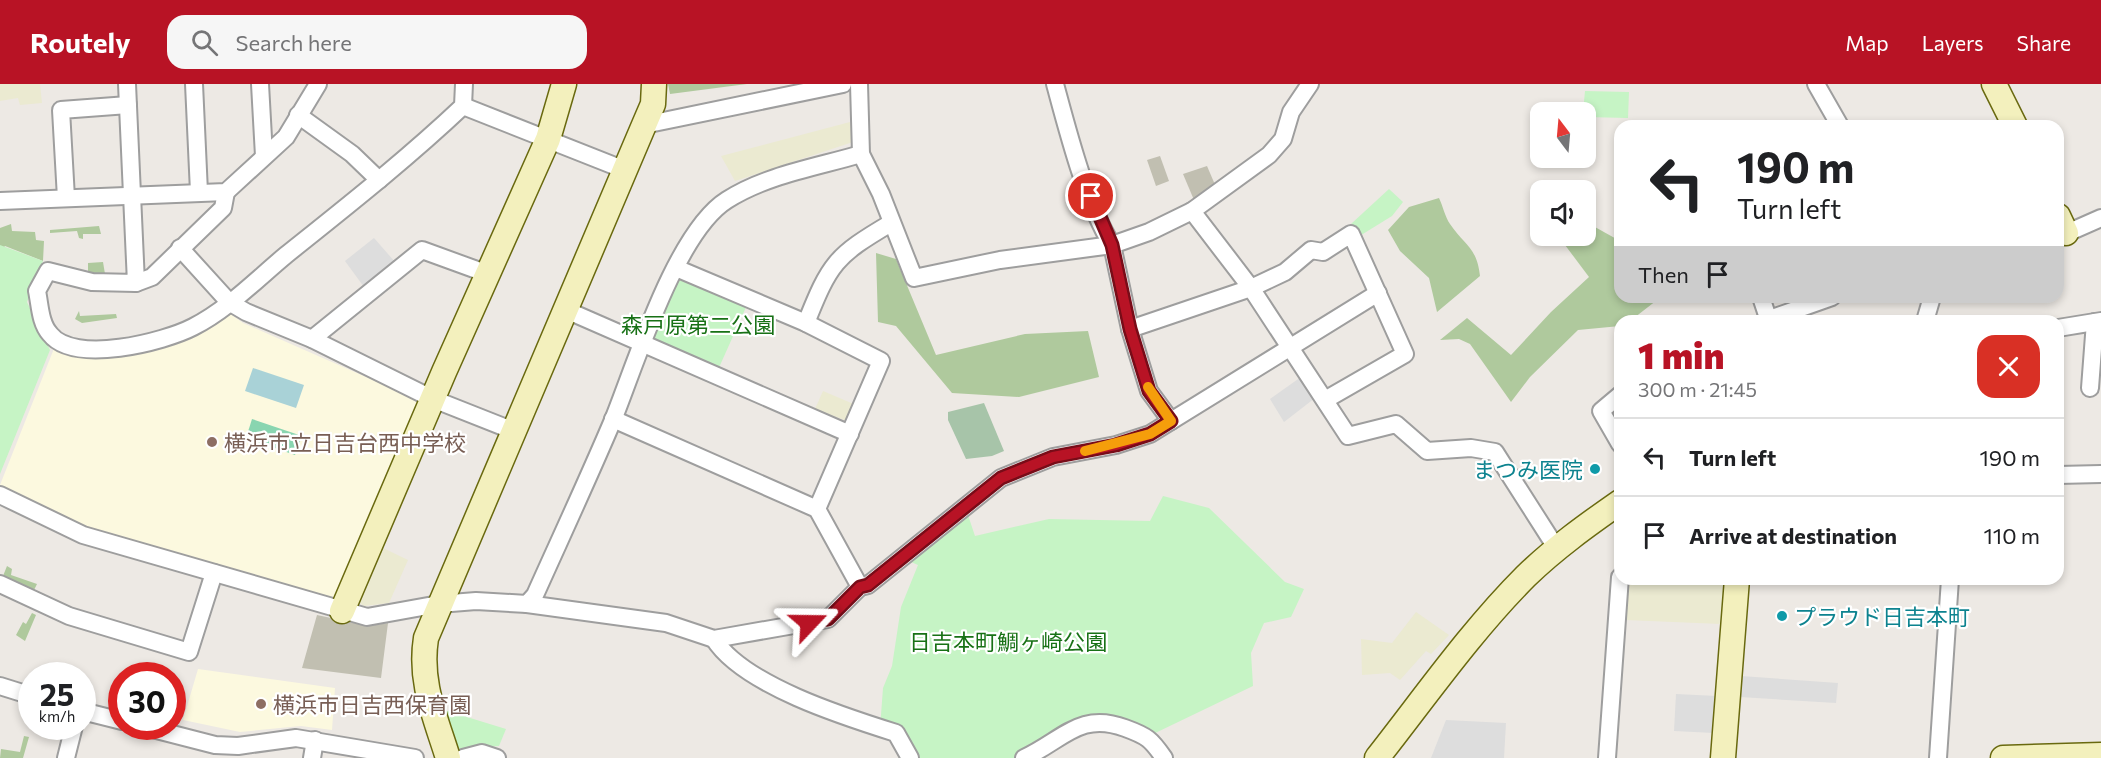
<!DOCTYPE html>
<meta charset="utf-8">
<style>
body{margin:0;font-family:Commissioner,"Noto Sans JP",sans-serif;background:#f6f6f6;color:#202124;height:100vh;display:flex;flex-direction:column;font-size:22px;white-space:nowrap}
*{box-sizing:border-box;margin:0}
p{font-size:20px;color:#757577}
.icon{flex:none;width:33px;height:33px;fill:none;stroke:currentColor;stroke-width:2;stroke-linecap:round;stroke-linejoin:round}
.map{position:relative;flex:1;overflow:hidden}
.details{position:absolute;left:1614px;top:231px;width:450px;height:270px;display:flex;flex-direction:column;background:#fff;border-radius:18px;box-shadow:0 3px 9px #0003}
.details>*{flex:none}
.guide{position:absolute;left:1614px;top:36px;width:450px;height:183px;border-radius:18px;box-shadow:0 3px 9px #0003;background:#fff;color:#202124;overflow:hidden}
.needle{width:39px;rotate:344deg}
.controls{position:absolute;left:1530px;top:18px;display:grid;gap:12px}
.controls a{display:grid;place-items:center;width:66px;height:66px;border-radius:12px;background:#fff;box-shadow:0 3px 9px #0003;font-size:30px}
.speed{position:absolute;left:18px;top:578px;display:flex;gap:12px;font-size:30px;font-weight:700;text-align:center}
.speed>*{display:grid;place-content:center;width:78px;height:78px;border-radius:50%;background:#fff;box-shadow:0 3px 9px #0003;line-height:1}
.speed small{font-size:15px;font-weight:400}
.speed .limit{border:9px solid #d22;background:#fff;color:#111}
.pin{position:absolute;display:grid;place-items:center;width:51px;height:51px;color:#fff;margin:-26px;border:3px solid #fff;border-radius:50%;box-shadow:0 2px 6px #0007}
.me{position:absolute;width:66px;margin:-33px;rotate:67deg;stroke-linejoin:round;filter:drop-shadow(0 0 4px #0008)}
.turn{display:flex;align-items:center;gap:21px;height:126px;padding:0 24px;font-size:27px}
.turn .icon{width:78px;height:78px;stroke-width:2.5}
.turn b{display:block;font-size:42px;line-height:51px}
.then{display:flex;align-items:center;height:57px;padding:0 24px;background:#0003;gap:12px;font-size:22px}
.round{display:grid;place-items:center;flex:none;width:63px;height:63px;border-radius:18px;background:#f6f6f6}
.overview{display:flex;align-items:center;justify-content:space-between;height:102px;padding:0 24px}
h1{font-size:36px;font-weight:800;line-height:45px;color:#b81325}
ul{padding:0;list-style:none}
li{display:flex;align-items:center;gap:18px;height:78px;padding:0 24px;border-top:2px solid #e0e0e0}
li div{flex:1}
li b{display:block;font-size:22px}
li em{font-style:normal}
header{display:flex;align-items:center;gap:36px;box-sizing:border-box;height:84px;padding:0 30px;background:#b81325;color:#fff}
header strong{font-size:28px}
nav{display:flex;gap:33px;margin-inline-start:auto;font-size:21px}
.search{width:420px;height:54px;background:#f6f6f6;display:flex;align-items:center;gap:15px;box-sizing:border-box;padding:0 21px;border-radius:18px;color:#757577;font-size:22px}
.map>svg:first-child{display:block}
.education{fill:#fcf9df}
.construction{fill:#c1bfb1}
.farmland{fill:#ebead1}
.forest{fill:#afc99d}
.cemetery{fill:#a7c4a9}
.park{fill:#c6f4c5}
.pitch{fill:#89d5b0}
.parking{fill:#ddd}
.water{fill:#a9d2d7}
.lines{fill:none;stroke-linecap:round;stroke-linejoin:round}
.street-casing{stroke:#9e9e9e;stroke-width:20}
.secondary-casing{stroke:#69690f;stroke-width:27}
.street{stroke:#fff;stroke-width:16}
.secondary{stroke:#f3f0bd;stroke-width:24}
.route-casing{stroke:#780c18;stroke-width:15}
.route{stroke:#b81325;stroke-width:10}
.slow{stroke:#f59e0b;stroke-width:10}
.education-dot{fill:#8d6e63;stroke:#fff;stroke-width:2}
.culture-dot{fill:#0f9aa8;stroke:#fff;stroke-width:2}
.labels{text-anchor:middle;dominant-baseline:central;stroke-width:4.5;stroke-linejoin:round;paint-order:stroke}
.park-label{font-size:22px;fill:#187116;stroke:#fff}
.education-label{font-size:22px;fill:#785e54;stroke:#fff;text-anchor:start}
.culture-label{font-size:22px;fill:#0d838f;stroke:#fff;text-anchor:end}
</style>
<header>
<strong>Routely</strong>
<div class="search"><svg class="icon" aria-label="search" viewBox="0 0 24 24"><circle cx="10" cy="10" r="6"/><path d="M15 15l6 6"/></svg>Search here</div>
<nav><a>Map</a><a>Layers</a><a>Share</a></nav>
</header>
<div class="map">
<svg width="2101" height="674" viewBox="0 0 2101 674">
<rect width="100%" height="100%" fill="#ede9e4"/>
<!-- education -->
<g class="education">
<path d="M229,229L243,239L425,319L341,519L82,443L0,401L55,262L119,271L153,266L197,250Z"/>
<path d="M198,585L335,604L332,646L301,642L240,648L183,636Z"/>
</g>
<!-- construction -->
<g class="construction">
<path d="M1160,72L1169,97L1156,102L1147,76Z"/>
<path d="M1207,82L1216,103L1194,116L1183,90Z"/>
<path d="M317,531L369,542L388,539L381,594L302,584Z"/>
</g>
<!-- farmland -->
<g class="farmland">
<path d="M0,0H40L42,19L20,21L18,14L0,17Z"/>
<path d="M850,38L853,58L735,97L721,72Z"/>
<path d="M823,307L856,321L847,337L815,325Z"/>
<path d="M381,463L408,476L389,519L364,522L356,517Z"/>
<path d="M1629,495H1725L1721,540L1625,536Z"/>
<path d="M1416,528L1449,551L1431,570L1426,567L1400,596L1390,589L1362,591L1361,555L1392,559Z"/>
</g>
<!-- forest -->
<g class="forest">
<path d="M668,0H747L670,10Z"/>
<path d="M1439,114C1443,122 1445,133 1450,140C1464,161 1477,163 1480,192L1437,228L1429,194L1400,167L1388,146L1409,123Z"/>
<path d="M1586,138L1620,157V213H1661L1630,237H1620V242L1578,246L1530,293L1511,318L1470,260L1459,255L1440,256L1467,234L1511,271L1551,228L1589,193L1565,161L1574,152H1586Z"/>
<path d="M11,140L12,147L35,148L36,156L44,157L43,177L5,162L0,168V144Z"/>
<path d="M99,142L101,150H83V155L79,154L77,147L50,149V146Z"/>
<path d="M876,169L896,175L936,271L1025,250L1088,247L1099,293L1019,313L952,309L896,242L878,238Z"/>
<path d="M103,178L105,190L88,189V179Z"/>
<path d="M79,227L80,232L116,230L117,234L82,239L75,235Z"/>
<path d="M7,482L12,485L11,491L37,500L34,506L3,492Z"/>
<path d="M32,529L36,531L25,557L16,551L23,538L26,540Z"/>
<path d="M24,652L29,653L23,674H0L1,665L20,668Z"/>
</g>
<!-- cemetery -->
<path class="cemetery" d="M984,319L1004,367L992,372L966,375L948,336V328Z"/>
<!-- park -->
<g class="park">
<path d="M1585,7L1629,8L1628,34L1586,33V28H1583Z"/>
<path d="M1389,105L1403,118L1392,132L1358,153L1351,140Z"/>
<path d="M0,161L43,177L27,218L50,266L0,390Z"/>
<path d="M679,191L747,221L717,288L650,258Z"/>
<path d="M1163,412L1209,424L1285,498L1304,505L1291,533L1264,539L1251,569L1253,602L1149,652L1107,637L1024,674H910L880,644L883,604L892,582L901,523L918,481L902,474L965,422L975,452L1049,435L1150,437Z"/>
<path d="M441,625L506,645L499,662L452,665Z"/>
</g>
<!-- pitch -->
<path class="pitch" d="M252,335L302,352L295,371L246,354Z"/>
<!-- parking -->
<g class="parking">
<path d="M374,154L395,178L364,203L345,177Z"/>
<path d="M1301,293L1315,314L1284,338L1270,315Z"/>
<path d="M1741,592L1838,599L1836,619L1740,613Z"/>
<path d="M1676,610L1717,612L1714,649L1674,647Z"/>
<path d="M1446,636L1506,639L1504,674H1431Z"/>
</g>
<!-- water -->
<path class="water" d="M253,284L304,301L296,324L245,307Z"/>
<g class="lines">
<!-- street casing -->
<g class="street-casing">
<g id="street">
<path d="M127,0L136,199L92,198L48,187L37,207C40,221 40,239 50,250C74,281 164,258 193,243C227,226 257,195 286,171C346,123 407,75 463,22L464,0"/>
<path d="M194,0L199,108"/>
<path d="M260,0L264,72"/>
<path d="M859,0L861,70L881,110L914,194L1000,176L1112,161L1149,148L1192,127L1269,71L1283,55L1291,28L1310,0"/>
<path d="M1055,0C1068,48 1086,119 1112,161L1130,245L1149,307L1171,337L1378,209"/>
<path d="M1816,0L1840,42"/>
<path d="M463,22L625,86"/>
<path d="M298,31L352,70L379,96"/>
<path d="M644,41L843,0"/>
<path d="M66,114L61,26L128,21"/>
<path d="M0,117L226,108L286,53L318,0"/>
<path d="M1192,127L1251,204L1348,352L1396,340L1427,367L1471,364L1495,368L1557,465"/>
<path d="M2058,153L2101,134"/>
<path d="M180,164L229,218L246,228L312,255L433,315L514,347"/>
<path d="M676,184L806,239L881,277L817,425"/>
<path d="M136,199L152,193L223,124L226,108"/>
<path d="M1761,213L1769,237"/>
<path d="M566,226L850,350"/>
<path d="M1764,237L1832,213"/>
<path d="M1925,237L1932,213"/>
<path d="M806,239C830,179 835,172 891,139"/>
<path d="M2058,244L2101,237"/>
<path d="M1130,245L1251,204L1285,188L1311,166L1323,168L1351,150L1405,270L1325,316"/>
<path d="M312,255L422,166L488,190"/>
<path d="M2090,304L2095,238"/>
<path d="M1620,311L1601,327L1620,360"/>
<path d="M2058,391L2101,390"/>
<path d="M0,411L83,451L367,533L439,520L476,517L527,520L535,511C561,453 588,395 613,336C636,279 676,148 727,116C766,91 817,83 861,70"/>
<path d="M0,500L69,532L189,568L214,489"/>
<path d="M860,503L868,501L1001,394L1053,373L1116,361L1150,350L1171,337"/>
<path d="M527,520L666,539L714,555L828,535L860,503L817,425L613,335"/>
<path d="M714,555C743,601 845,633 896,649L910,674"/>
<path d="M0,602L32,612"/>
<path d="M82,627L122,637"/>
<path d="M141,642L215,661L238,662L296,654L415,674"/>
<path d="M66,674L74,642"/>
<path d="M312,674L315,656"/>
<path d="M463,674L482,669L497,674"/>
<path d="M1024,674C1063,656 1080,627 1125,644C1147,652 1151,655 1164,674"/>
<path d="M1607,674L1620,493"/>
<path d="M1938,674L1950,495"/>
</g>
</g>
<!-- secondary casing -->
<g class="secondary-casing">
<g id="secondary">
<path d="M1994,0L2015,42"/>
<path d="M2058,132L2066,149"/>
<path d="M342,527L444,288L548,55L564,0"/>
<path d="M448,674C435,632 419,598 426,554L644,41L653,20L654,0"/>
<path d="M1377,674C1425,613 1471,547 1526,492C1555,464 1587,441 1620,418"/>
<path d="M1723,674L1737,495"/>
<path d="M2003,674L2101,671"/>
</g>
</g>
<!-- street -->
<use href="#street" class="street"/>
<!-- secondary -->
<use href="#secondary" class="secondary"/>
</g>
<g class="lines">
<!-- route casing -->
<g class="route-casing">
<path id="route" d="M809,539L828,535L860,503L868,501L1001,394L1053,373L1116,361L1150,350L1171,337L1149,307L1130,245L1112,161L1091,112"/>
</g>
<!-- route -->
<use href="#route" class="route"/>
<!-- slow -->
<path class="slow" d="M1085,367L1150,350L1171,337L1148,303"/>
</g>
<!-- markers -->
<g class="education-dot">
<circle cx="212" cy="358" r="6"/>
<circle cx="261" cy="620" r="6"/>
</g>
<g class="culture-dot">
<circle cx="1595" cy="385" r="6"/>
<circle cx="1782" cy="532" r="6"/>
</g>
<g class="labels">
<!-- park labels -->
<g class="park-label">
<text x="698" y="240">森戸原第二公園</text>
<text x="1008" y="557">日吉本町鯛ヶ崎公園</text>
</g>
<!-- education labels -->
<g class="education-label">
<text x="224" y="358">横浜市立日吉台西中学校</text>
<text x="273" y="620">横浜市日吉西保育園</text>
</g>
<!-- culture labels -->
<g class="culture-label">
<text x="1583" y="385">まつみ医院</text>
<text x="1794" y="532" text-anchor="start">プラウド日吉本町</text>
</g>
</g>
</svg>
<div class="controls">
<a><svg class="needle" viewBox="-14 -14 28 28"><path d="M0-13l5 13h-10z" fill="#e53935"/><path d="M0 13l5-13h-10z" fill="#757577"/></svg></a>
<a><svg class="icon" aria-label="sound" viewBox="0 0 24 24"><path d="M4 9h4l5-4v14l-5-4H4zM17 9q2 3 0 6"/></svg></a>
</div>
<div class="speed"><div>25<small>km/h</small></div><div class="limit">30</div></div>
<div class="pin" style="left:1091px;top:112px;background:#d93025"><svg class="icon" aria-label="arrive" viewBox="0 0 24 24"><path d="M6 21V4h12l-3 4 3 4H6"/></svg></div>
<svg class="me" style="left:809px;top:539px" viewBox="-20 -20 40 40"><path d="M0-17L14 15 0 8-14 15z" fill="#b81325" stroke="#fff" stroke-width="4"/></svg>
<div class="guide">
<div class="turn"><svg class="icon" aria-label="left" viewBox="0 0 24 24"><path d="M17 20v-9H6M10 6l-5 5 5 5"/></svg><div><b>190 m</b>Turn left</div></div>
<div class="then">Then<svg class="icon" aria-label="arrive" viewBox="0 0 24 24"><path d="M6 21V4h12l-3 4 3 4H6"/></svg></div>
</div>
<section class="details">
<div class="overview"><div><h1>1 min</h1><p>300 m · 21:45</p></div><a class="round" style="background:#d93025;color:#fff"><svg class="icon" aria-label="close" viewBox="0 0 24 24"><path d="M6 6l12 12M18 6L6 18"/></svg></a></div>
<ul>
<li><svg class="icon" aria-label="left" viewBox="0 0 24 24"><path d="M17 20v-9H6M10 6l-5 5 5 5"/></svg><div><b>Turn left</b></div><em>190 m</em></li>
<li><svg class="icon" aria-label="arrive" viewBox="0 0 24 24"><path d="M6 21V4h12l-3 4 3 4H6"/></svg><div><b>Arrive at destination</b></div><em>110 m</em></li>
</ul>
</section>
</div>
